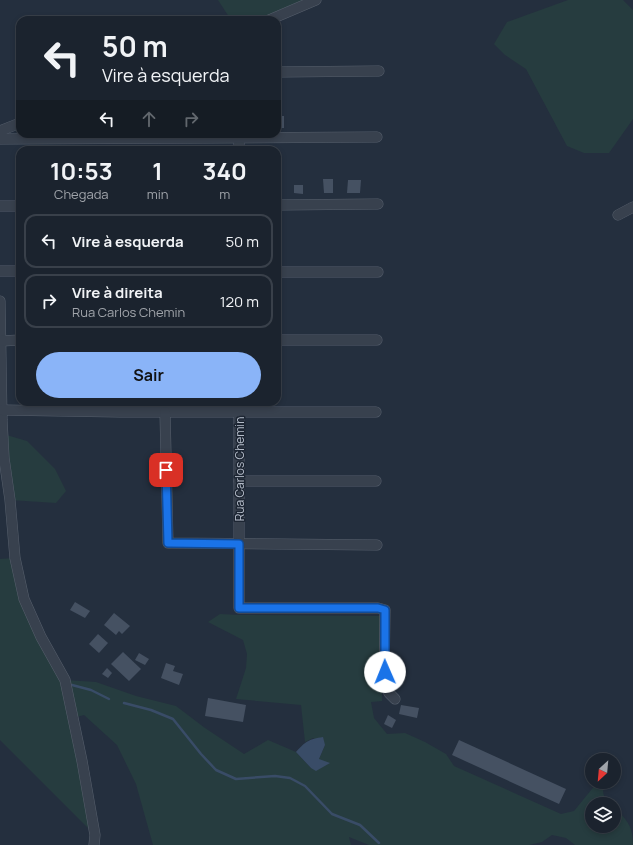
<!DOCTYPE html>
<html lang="pt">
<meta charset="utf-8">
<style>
body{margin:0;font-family:Manrope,sans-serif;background:#282f3a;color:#f1f3f6;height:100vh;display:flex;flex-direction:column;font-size:15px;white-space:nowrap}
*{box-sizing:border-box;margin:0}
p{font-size:13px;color:#a0a4aa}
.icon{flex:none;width:22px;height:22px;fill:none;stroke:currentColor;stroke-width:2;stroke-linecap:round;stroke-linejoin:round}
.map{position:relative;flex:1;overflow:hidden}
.details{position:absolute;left:16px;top:146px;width:265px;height:260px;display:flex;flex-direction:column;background:#1b232e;border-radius:12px;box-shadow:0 2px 6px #0003,0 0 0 1px #39404a}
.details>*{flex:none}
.banner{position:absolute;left:16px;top:16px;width:265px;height:122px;border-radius:12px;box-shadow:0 2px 6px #0003,0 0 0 1px #39404a;background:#1b232e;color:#f1f3f6;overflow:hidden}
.needle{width:26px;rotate:206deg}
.buttons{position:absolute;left:585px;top:753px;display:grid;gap:8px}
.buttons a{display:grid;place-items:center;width:36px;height:36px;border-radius:50%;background:#1b232e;box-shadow:0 2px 6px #0003,0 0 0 1px #39404a;font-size:20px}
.pin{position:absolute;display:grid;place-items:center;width:34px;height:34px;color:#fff;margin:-17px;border-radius:8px;box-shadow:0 2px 6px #0006}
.me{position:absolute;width:44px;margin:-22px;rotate:359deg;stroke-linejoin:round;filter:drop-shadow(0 0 3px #0008)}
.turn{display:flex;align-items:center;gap:14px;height:84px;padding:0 20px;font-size:18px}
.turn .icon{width:52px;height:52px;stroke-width:2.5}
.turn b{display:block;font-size:28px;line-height:34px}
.lanes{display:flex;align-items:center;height:38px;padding:0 20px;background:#0003;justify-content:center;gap:20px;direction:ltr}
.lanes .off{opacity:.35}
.eta{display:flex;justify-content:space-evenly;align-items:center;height:68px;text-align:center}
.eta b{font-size:24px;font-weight:700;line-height:28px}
.action{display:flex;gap:8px;margin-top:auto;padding:8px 20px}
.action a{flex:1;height:46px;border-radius:24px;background:#8ab4f8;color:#111;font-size:16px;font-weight:700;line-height:46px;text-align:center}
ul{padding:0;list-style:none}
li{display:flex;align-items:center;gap:12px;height:54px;margin:0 8px 6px;padding:0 12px;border:2px solid #39404a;border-radius:12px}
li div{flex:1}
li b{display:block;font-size:15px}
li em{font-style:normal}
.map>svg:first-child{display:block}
.green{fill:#263c3f}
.water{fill:#394c67}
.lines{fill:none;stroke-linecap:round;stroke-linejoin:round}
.stream{stroke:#394c67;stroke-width:2.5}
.building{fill:#455162}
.minor-casing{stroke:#565f6c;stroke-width:11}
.minor{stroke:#38414e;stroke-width:10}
.route-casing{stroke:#114b97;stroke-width:10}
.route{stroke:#1a73e8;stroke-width:7}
.labels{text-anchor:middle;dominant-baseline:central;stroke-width:3;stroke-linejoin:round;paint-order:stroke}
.street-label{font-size:12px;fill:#b4bcc9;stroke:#1d2633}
</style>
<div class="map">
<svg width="633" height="845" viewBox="0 0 633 845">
<rect width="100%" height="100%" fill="#242f3e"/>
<!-- green -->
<g class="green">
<path d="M218,0H304L257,20H231Z"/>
<path d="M568,0H623L633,10V119L609,153H584L567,146L526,69L505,55L494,44L507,22Z"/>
<path d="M3,434L27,441L55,469L66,491L56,503L10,500Z"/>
<path d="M15,558L24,599L65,680L96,682L136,696L176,706L205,728L244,754L268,740L296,752L311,768L319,759L325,745L313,738L305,742L301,705L236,699L246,668L247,654L243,640L208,622L220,614L239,615L381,616L382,701L371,702L374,718L387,734L405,733L425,742L446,754L454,766L561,814L574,811L596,784L604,787C601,795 606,798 611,804H592V826H614V807C627,820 633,826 633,845H575L566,838L552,835L542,842L529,845H369L349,837L351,845H153L136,784L117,745L84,715L73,718L95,835L0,740V559Z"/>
</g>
<!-- water -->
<path class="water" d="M323,737L325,745L319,759L330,763L316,771L311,768L296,752C306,741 309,739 323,737Z"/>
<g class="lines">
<!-- stream -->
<g class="stream">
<path d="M72,685L91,690L109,699"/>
<path d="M124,703L151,710L173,719L201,754L216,770L236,779L275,776L290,778L305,786L332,814L360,825L379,843"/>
</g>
</g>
<!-- building -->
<g class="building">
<path d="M278,116H284V128H277Z"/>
<path d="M323,179H333V193H324Z"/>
<path d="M348,180H361L360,193H347Z"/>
<path d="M294,185H303V194L294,193Z"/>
<path d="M75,602L90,611L85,618L70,610Z"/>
<path d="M114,613L130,626L122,634L119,631L116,635L104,625Z"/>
<path d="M98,634L108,643L99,653L89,644Z"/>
<path d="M123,652L141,669L129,681L111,664Z"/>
<path d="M139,653L149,659L145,665L135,660Z"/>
<path d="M166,663L175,666L173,671L183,674L179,685L161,678Z"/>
<path d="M107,668L112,673L108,678L102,674Z"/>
<path d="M208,698L246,705L243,722L205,716Z"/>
<path d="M401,705L419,708L417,718L399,714Z"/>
<path d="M388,715L396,720L392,728L384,724Z"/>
<path d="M459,740L566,789L559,804L452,755Z"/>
</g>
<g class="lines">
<!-- minor casing -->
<g class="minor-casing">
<g id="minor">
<path d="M269,20L316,0"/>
<path d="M277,72L379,71"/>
<path d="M0,131L20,123"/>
<path d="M239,134V150"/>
<path d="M0,139L377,137"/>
<path d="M277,205L378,204"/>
<path d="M0,206H20"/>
<path d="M618,215L633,207"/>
<path d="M0,271H20"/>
<path d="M277,272H378"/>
<path d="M0,301L2,420L4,458L10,500L15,558L24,599L41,637L65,680L82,761L95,835L94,845"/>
<path d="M277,340H377"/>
<path d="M1,341L20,340"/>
<path d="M239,402V608H378L385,610L384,682L389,693L395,699"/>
<path d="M2,410L120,412H376"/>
<path d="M165,412L168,543L377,545"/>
<path d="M239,481H376"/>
</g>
</g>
<!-- minor -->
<use href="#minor" class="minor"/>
</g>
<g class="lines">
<!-- route casing -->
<g class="route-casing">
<path id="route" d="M166,470L168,543L239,544V608H378L385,610V672"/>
</g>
<!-- route -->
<use href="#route" class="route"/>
</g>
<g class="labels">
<!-- street labels -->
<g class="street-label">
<text transform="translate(239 469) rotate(-90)">Rua Carlos Chemin</text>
</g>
</g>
</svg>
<div class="buttons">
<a><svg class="needle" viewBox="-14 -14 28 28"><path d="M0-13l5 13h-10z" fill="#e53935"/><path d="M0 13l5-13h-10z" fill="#a0a4aa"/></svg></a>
<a><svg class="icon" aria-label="layers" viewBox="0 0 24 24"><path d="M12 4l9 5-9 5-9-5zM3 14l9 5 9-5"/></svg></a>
</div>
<div class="pin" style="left:166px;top:470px;background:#d93025"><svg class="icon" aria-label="arrive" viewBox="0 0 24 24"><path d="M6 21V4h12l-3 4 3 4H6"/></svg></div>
<svg class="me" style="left:385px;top:672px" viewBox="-20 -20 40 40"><circle r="19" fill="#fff"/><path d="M0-13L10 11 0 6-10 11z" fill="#1a73e8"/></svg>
<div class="banner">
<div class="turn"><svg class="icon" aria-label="left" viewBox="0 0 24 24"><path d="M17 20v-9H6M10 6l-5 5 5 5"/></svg><div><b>50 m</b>Vire à esquerda</div></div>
<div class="lanes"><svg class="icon" aria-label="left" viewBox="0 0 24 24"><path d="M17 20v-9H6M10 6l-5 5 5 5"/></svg><svg class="icon off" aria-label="ahead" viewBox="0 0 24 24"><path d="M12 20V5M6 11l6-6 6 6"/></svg><svg class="icon off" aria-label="right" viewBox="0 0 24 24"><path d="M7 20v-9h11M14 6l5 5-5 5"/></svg></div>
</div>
<section class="details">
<div class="eta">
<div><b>10:53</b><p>Chegada</p></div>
<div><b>1</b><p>min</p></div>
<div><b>340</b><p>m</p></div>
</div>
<ul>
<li><svg class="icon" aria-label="left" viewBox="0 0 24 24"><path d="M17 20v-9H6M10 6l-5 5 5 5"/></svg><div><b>Vire à esquerda</b></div><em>50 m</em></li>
<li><svg class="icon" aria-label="right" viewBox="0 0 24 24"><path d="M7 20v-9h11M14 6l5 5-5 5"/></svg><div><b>Vire à direita</b><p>Rua Carlos Chemin</p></div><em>120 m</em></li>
</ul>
<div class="action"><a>Sair</a></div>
</section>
</div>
